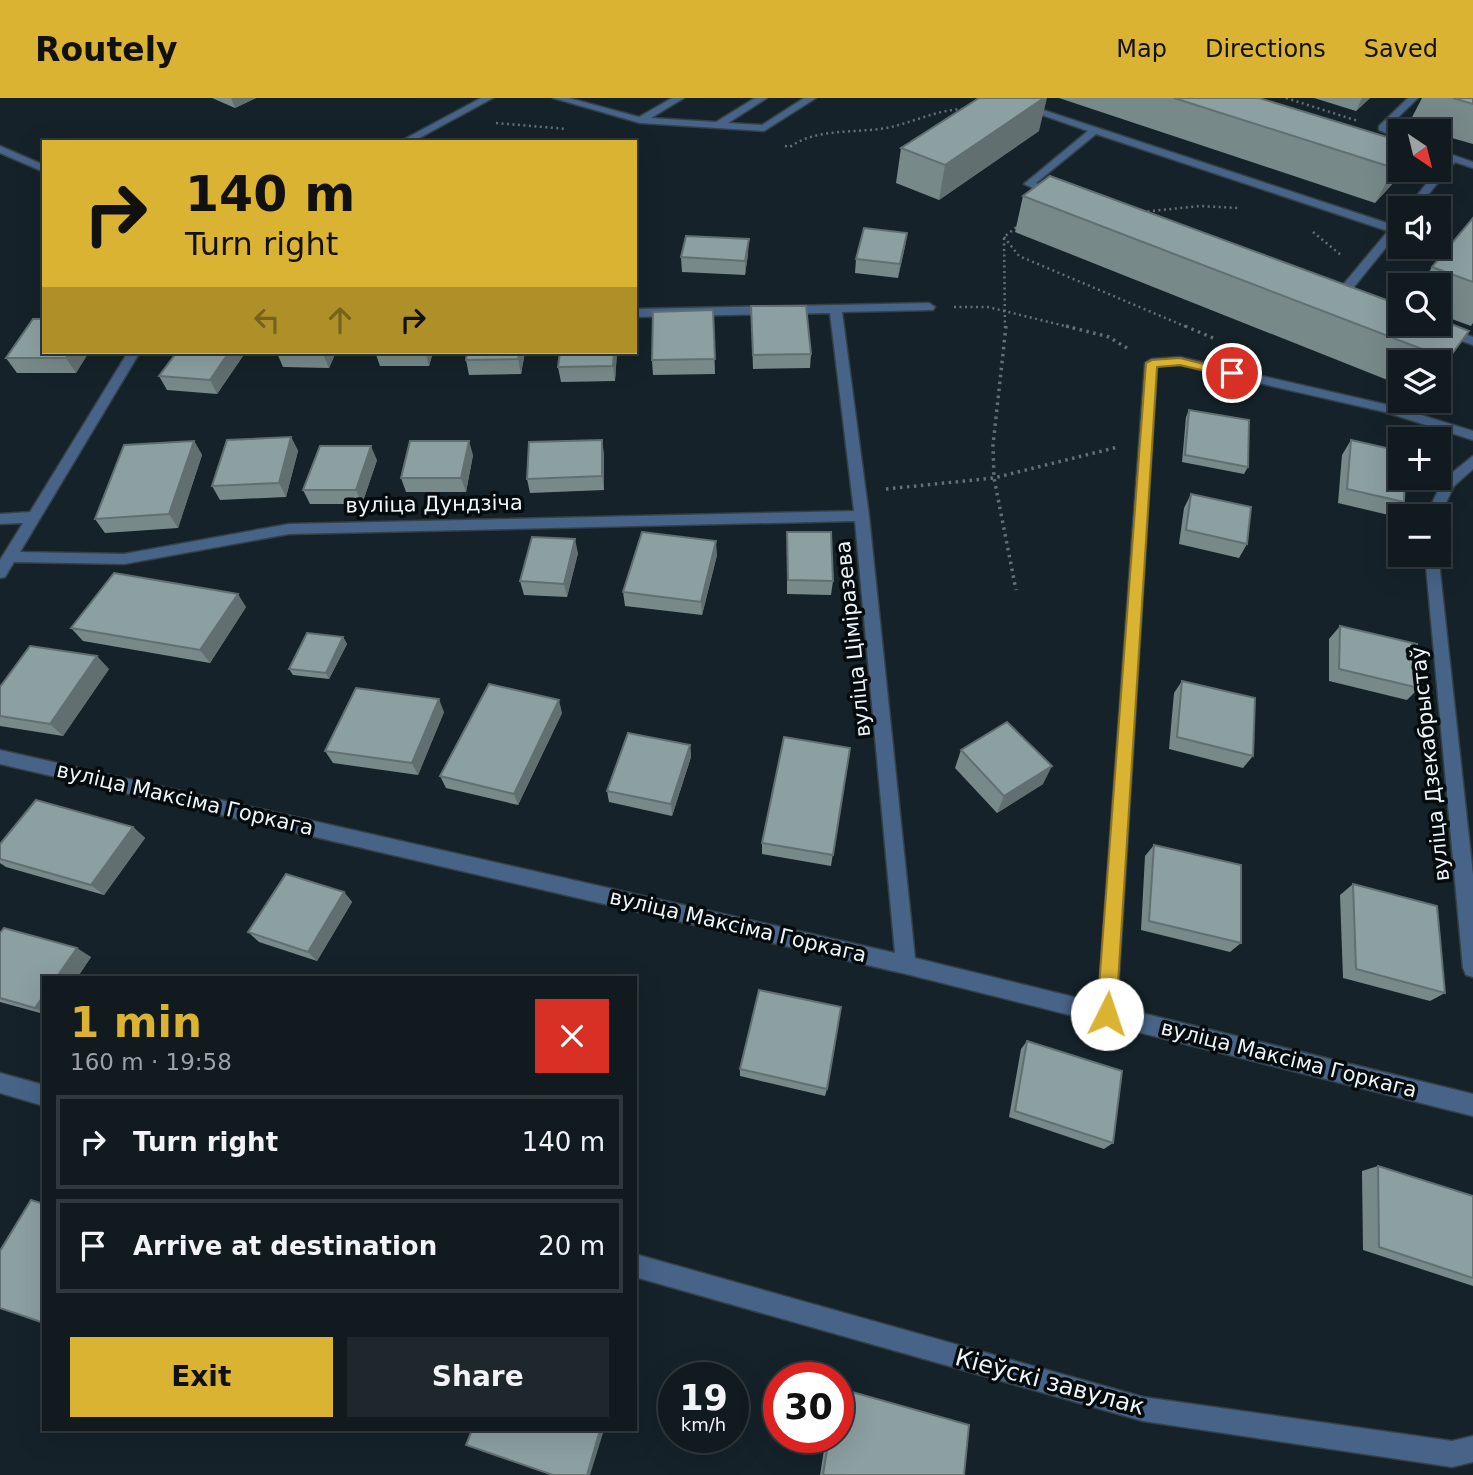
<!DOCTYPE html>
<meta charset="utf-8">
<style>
body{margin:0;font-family:"DejaVu Sans",sans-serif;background:#1e272c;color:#f1f3f6;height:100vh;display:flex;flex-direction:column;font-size:26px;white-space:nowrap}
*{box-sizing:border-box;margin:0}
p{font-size:23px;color:#9ca1a4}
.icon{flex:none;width:38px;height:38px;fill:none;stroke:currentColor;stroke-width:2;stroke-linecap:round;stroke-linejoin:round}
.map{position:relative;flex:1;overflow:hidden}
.panel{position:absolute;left:42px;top:878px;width:595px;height:455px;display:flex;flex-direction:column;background:#101a1f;border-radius:0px;box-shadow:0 7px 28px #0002,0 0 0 2px #30383d}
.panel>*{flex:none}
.hud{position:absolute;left:42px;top:42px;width:595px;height:214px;border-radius:0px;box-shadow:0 7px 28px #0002,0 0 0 2px #30383d;background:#dab333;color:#111;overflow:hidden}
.needle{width:46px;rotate:145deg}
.controls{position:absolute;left:1388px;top:21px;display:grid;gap:14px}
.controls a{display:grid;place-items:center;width:63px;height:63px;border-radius:0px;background:#101a1f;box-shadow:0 7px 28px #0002,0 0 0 2px #30383d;font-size:35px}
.speed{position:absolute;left:658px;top:1264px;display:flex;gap:14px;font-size:35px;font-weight:700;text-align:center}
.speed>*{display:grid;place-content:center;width:91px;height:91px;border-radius:50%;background:#101a1f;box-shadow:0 7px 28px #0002,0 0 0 2px #30383d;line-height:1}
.speed small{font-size:18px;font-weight:400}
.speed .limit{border:10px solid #d22;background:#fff;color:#111}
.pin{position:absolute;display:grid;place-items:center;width:60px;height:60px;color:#fff;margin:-30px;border:4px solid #fff;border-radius:50%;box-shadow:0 2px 7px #0007}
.me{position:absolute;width:77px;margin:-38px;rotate:4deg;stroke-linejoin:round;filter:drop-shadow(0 0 5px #0008)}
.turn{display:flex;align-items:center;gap:24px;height:147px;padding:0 28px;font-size:32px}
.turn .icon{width:91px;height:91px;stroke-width:2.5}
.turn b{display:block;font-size:49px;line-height:60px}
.lanes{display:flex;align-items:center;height:66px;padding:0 28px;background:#0003;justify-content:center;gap:35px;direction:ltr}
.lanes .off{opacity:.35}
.round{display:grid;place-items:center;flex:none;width:74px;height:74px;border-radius:0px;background:#1e272c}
.overview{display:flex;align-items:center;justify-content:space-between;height:119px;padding:0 28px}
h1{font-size:42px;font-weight:700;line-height:52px;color:#dab333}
.cta{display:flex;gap:14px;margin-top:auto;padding:14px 28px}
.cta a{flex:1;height:80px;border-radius:0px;background:#dab333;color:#111;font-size:28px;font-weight:700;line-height:80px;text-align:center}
.cta a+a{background:#1e272c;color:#f1f3f6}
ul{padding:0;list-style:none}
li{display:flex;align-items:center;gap:21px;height:94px;margin:0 14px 10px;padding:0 14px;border:4px solid #30383d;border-radius:0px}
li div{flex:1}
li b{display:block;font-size:26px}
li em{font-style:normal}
header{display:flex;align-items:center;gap:42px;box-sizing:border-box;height:98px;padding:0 35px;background:#dab333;color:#111}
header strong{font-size:33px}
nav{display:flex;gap:38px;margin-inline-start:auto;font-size:24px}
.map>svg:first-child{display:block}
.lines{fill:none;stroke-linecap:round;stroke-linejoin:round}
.minor-casing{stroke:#334046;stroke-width:3}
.path-far1{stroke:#647076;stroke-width:2.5;stroke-dasharray:2 3.5;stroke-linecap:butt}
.path{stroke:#647076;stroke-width:3.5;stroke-dasharray:2.5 4.5;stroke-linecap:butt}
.minor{fill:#476388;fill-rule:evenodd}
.wall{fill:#78898a}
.shaded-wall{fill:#626f71}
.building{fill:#8c9fa1;stroke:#626f71;stroke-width:2}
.route{fill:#dab333;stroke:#8e7421;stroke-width:2}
.labels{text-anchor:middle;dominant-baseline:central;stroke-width:7;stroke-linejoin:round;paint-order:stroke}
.street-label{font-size:21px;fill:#ecf5f9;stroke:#060b0e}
.near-street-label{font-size:24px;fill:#ecf5f9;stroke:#060b0e}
</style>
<header>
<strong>Routely</strong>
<nav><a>Map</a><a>Directions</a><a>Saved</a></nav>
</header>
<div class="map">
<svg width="1473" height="1377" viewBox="0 0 1473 1377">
<rect width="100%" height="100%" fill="#152229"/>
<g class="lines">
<!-- minor casing -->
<g class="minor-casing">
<g id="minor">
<path d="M481,0H493L412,44H399Z"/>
<path d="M553,0H569L639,19L672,0H684L651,20L716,24L755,0H767L728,25L762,27L804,0H816L764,33L640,25Z"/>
<path d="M993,0H1007L1393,127L1400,122V132L1345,200H1337V194L1388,133L1096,36L1036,85L1062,97L1053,99L1024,86L1088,33Z"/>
<path d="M1408,0H1418L1388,29L1400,34V41L1379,32V28Z"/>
<path d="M0,48L44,67V74L0,55Z"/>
<path d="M1438,52L1473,64V70L1455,64L1417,110H1407L1446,61L1438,59Z"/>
<path d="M929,205L935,209L933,212L842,214L869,418L915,860L1098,905L1145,265L1151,261L1180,259L1388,307L1473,333V342L1385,314L1180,267L1157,268L1117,909L1473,996V1018L906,876L0,666V652L895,855L855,423L289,436L124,466L14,464L5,479L0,480V462L23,425L0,426V416L30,414L128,254H140L20,454L124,456L289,426L854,413L830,215L635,219V211Z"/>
<path d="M1418,226H1435L1473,239V247Z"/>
<path d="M1473,358V371L1454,388L1438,421V418H1426L1443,382Z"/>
<path d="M1438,455L1473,777V879L1466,877L1463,870L1425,457Z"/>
<path d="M0,975L44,987V1008L0,995Z"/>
<path d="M635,1156L1143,1299L1452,1343L1473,1338V1364L1452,1369L1143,1323L635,1179Z"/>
</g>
</g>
<!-- path-far1 -->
<g class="path-far1">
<path d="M1286,0L1358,23"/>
<path d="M496,25L567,31"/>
<path d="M785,48L790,49C817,29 859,36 891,29C917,23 939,11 966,11"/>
<path d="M1142,114L1200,108L1238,110"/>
<path d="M1313,134L1341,157"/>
<path d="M1004,139L1019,158L1189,230"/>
<path d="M954,209H988L1073,230"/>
<path d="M1005,230L1004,139L1019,127"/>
</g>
<!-- path -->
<g class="path">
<path d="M1006,228L993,347L994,380L1016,492"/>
<path d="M1066,228L1109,239L1130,252"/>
<path d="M1185,228L1213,240"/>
<path d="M886,391L994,380L1118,349"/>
</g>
<!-- minor -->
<use href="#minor" class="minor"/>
</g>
<!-- wall -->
<g class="wall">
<path d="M212,0H256L235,10Z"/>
<path d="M1059,0H1259L1401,72L1395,83L1375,105Z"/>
<path d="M1314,0H1370L1356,13Z"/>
<path d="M1422,0H1473V46L1438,36V33H1430L1408,27Z"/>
<path d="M1039,33L939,102L896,85L901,50Z"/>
<path d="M1023,98L1469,233L1438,276V264H1400V287L1015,134Z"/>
<path d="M1473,120V225L1471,228L1438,216V187H1421L1432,169Z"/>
<path d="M907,135L898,180L855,175L856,161Z"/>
<path d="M748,156L745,177L682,174L681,159Z"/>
<path d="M751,208L811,256L810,270L753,271Z"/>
<path d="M713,212L715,276L653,277L652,262Z"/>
<path d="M44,254H89L76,275H17L6,260Z"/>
<path d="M277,254H336L329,270L283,269L277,255Z"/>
<path d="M375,254H433L429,268H380Z"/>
<path d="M467,254H525L521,276L469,277L466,262Z"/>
<path d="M617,254L615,283L561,284L558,269Z"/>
<path d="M245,255L217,296L167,292L159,278Z"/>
<path d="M1189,312L1248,369L1244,376L1182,364L1186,319Z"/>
<path d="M291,339L298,353L286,399L220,402L212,388Z"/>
<path d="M1351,342L1404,404L1393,418L1338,405L1342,357Z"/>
<path d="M194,343L202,357L178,430L105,435L95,421Z"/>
<path d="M604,356V392L530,395L527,381Z"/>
<path d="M473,357L466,394H406L401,380Z"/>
<path d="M377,362L362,406H310L303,392Z"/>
<path d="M1191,396L1247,446L1239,460L1179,446L1184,410Z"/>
<path d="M787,434L833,483L831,497L787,496Z"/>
<path d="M578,455L567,499L524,497L520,483Z"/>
<path d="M717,457L702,517L625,508L623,494Z"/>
<path d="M246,509L210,565L83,543L71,530Z"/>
<path d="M1340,528L1419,590L1407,602L1329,583V541Z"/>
<path d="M343,539L347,546L329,581L293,577L289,571Z"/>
<path d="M109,571L63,638L0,628V589Z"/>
<path d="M1182,583L1253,658L1243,670L1169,651L1174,595Z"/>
<path d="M444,614L418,677L333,665L325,653Z"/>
<path d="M562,615L518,707L446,690L440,678Z"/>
<path d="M690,647L691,659L672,718L609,704L607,693Z"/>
<path d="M850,650L831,768L762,756V745Z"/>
<path d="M961,652L1043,686L997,715L955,670Z"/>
<path d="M133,729L145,740L104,797L6,769L0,765V746Z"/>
<path d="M1154,747L1241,845L1230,854L1141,832L1145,758Z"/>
<path d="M1353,786L1445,895L1430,903L1343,880L1340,797Z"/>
<path d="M344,794L352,804L317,863L259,844L248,834Z"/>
<path d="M0,835L91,859L77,880H44V916L0,904Z"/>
<path d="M1027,943L1113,1045L1104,1051L1009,1019L1021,951Z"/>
<path d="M740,971L827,991L825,998L740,978Z"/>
<path d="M1378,1068L1473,1098V1188L1363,1152L1362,1073Z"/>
<path d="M826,1339H838L964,1377H820Z"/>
</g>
<!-- shaded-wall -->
<g class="shaded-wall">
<path d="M231,0H256L235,10Z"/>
<path d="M1044,0H1047L1039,33L939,102L945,67Z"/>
<path d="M1362,0H1370L1356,13Z"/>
<path d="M1400,63L1401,72L1395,83L1375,105L1394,70Z"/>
<path d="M907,135L905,149L898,180L900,166Z"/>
<path d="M749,141L748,156L745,177V163Z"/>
<path d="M71,254H89L76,275L66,260Z"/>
<path d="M229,254L245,255L217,296L210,282Z"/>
<path d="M324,254H336L329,270L323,256Z"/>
<path d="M425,254H433L429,268Z"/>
<path d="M520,254H525L521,276L518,261Z"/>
<path d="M614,254H617L615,283L613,268Z"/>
<path d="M291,339L298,353L286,399L279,385Z"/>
<path d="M602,342L604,356V392L602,378Z"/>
<path d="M194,343L202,357L178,430L169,416Z"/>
<path d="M469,343L473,357L466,394L461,380Z"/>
<path d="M371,348L377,362L362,406L356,392Z"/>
<path d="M575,441L578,455L567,499L564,486Z"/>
<path d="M716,443L717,457L702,517L701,504Z"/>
<path d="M238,496L246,509L210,565L200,552Z"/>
<path d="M343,539L347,546L329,581L326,575Z"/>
<path d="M97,558L109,571L63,638L50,626Z"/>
<path d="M439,601L444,614L418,677L412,665Z"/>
<path d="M559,602L562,615L518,707L514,696Z"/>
<path d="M690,647L691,659L672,718L671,706Z"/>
<path d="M1052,668L1043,686L997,715L1004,698Z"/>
<path d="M133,729L145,740L104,797L91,787Z"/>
<path d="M344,794L352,804L317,863L308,854Z"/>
<path d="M77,850L91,859L77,880H56Z"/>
<path d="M44,897V915L35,910Z"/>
<path d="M600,1332H604L590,1377H587Z"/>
</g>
<!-- building -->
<g class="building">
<path d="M979,0H1044L945,67L901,50Z"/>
<path d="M1174,0H1259L1400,43V63L1394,70Z"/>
<path d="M1453,0H1473V6Z"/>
<path d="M1050,78L1400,207V226H1438V221L1469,233L1448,261L1023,98Z"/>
<path d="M1473,120V184L1432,169Z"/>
<path d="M864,130L907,135L900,166L856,161Z"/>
<path d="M686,138L749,141L745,163L681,159Z"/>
<path d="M751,208H806L811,256L753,257Z"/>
<path d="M713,212L715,261L652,262L653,214Z"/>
<path d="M33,221H44V254H71L66,260H6Z"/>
<path d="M177,254H229L210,282L159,278Z"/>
<path d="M277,254H324L323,256L277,255Z"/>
<path d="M467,254H520L518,261L466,262Z"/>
<path d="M560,254H614L613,268L558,269Z"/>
<path d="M1189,312L1249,322L1248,369L1185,357Z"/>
<path d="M291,339L279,385L212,388L227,342Z"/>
<path d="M602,342V378L527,381L529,344Z"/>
<path d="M1351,342L1400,353V380H1405L1404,404L1347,391Z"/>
<path d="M194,343L169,416L95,421L124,347Z"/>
<path d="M410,343H469L461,380H401Z"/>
<path d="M320,348H371L356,392H303Z"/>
<path d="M1191,396L1251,409L1247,446L1186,432Z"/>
<path d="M642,434L716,443L701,504L623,494Z"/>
<path d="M787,434H831L833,483L788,482Z"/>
<path d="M532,439L575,441L564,486L520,483Z"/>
<path d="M114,475L238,496L200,552L71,530Z"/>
<path d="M1340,528L1417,546L1419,590L1339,571Z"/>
<path d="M307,535L343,539L326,575L289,571Z"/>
<path d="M30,548L97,558L50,626L0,618V589Z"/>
<path d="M1182,583L1255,600L1253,658L1177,639Z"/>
<path d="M489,586L559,602L514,696L440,678Z"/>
<path d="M356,590L439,601L412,665L325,653Z"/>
<path d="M1007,624L1052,668L1004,698L961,652Z"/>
<path d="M628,635L690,647L671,706L607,693Z"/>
<path d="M784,639L850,650L833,757L762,745Z"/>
<path d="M36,702L133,729L91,787L0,761V746Z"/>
<path d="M1154,747L1241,767V845L1149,823Z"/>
<path d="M286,776L344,794L308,854L248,834Z"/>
<path d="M1353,786L1437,808L1445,895L1356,871Z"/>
<path d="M4,830L77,850L56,880H44V897L35,910L0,900V835Z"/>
<path d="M759,892L841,909L827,991L740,971Z"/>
<path d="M1027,943L1122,973L1113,1045L1015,1013Z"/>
<path d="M1378,1068L1473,1098V1180L1379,1149Z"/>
<path d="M31,1102L44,1106V1225L0,1210V1153Z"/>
<path d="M838,1290L969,1327L964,1377H823L829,1339H838Z"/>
<path d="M472,1332H600L587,1377H553L466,1347Z"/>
</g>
<!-- route -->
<path class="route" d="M1180,260L1238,275L1232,279L1180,267L1157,269L1116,916L1113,922L1107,925L1100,922L1097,916L1146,265L1152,262Z"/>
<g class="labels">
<!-- street labels -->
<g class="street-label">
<text transform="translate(434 406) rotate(-1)">вуліца Дундзіча</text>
<text transform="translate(853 541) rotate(-96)">вуліца Ціміразева</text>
<text transform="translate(1430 666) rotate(-96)">вуліца Дзекабрыстаў</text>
<text transform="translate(185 701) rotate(13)">вуліца Максіма Горкага</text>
<text transform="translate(738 828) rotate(13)">вуліца Максіма Горкага</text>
<text transform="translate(1289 961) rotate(14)">вуліца Максіма Горкага</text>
</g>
<!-- near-street labels -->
<g class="near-street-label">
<text transform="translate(1050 1284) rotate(15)">Кіеўскі завулак</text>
</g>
</g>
</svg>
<div class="controls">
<a><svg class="needle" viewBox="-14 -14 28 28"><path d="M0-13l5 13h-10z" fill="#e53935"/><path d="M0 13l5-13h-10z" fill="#9ca1a4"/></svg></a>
<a><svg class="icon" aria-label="sound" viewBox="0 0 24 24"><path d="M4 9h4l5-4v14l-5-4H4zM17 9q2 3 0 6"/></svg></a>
<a><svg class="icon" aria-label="search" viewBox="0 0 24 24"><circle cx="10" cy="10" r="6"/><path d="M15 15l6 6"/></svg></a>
<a><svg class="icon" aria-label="layers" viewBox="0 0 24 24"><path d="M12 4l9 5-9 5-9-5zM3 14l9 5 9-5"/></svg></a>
<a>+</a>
<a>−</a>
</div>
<div class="speed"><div>19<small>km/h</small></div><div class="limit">30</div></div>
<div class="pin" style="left:1232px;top:275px;background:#d93025"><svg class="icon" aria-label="arrive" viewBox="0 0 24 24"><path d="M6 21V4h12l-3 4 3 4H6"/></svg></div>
<svg class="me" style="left:1107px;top:916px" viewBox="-20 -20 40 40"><circle r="19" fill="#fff"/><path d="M0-13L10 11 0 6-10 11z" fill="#dab333"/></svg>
<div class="hud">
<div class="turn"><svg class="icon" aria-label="right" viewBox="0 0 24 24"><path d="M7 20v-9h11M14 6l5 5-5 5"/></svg><div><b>140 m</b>Turn right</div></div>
<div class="lanes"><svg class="icon off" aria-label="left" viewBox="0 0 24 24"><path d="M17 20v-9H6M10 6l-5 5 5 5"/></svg><svg class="icon off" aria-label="ahead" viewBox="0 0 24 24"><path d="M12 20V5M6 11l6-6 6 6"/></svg><svg class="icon" aria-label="right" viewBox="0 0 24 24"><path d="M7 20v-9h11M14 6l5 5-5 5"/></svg></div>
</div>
<section class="panel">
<div class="overview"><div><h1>1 min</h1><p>160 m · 19:58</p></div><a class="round" style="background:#d93025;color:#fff"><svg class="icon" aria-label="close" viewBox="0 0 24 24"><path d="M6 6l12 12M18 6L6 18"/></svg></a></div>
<ul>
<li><svg class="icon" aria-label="right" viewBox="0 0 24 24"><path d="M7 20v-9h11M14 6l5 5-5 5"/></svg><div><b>Turn right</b></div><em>140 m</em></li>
<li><svg class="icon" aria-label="arrive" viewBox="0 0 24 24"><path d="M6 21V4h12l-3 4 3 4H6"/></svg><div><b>Arrive at destination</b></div><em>20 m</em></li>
</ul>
<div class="cta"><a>Exit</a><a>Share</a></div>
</section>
</div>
